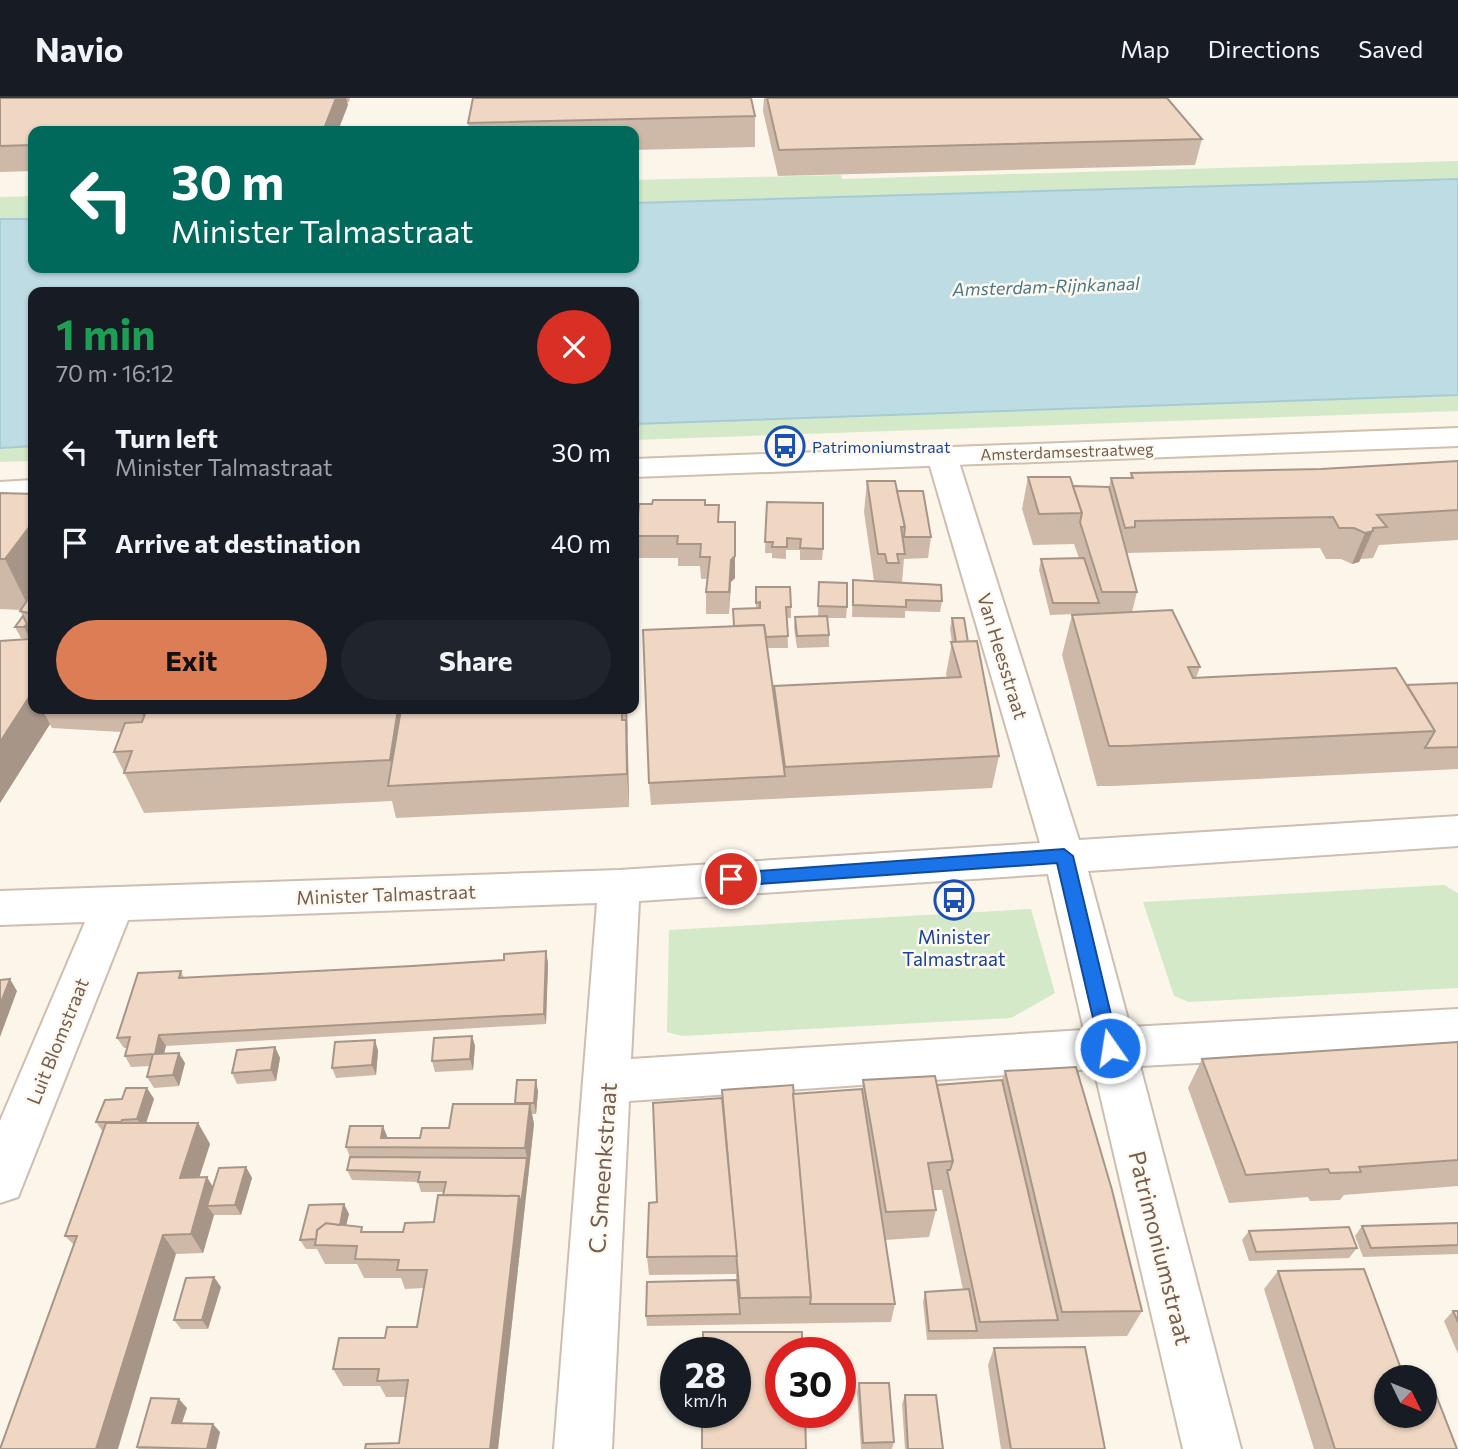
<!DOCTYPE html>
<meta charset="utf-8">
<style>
body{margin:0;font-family:Commissioner,sans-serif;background:#20242c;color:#f1f3f6;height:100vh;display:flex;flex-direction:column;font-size:26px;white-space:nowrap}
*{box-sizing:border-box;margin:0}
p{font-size:23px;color:#9ea1a6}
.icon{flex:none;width:38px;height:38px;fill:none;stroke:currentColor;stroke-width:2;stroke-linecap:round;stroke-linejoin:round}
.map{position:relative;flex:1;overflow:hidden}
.drawer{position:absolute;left:28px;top:189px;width:611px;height:427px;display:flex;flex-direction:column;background:#171b24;border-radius:14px;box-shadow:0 2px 5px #0004}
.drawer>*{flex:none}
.banner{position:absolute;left:28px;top:28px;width:611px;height:147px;border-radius:14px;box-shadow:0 2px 5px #0004;background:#00695c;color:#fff;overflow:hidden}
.needle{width:46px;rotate:133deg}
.tools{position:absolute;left:1374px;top:1267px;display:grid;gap:14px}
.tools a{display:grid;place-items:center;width:63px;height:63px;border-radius:50%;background:#171b24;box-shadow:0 2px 5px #0004;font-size:35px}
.speed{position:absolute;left:660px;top:1239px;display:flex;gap:14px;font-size:35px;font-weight:700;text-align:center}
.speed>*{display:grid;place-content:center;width:91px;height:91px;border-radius:50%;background:#171b24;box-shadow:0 2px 5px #0004;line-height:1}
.speed small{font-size:18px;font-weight:400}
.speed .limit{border:10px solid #d22;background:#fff;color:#111}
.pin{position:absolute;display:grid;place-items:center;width:60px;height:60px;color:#fff;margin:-30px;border:4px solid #fff;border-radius:50%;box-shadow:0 2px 7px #0007}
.me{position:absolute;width:77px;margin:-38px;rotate:347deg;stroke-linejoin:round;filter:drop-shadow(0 0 5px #0008)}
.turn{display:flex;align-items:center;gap:24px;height:147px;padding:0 28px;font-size:32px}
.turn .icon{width:91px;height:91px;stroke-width:2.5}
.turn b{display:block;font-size:49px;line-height:60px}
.round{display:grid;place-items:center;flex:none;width:74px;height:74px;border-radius:37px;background:#20242c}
.head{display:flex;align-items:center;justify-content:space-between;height:119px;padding:0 28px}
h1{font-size:42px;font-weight:700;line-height:52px;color:#1e9e55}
.button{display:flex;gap:14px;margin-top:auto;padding:14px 28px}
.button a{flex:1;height:80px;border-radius:42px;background:#dd7d56;color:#111;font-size:28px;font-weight:700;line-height:80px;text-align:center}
.button a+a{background:#20242c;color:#f1f3f6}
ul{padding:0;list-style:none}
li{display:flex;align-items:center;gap:21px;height:91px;padding:0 28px}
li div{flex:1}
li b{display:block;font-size:26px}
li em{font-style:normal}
header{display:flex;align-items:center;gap:42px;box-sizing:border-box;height:98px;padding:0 35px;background:#171b24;border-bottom:2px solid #363941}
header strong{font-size:33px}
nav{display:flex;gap:38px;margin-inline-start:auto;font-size:24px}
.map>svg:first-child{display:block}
.green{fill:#d3e9c8}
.water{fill:#bedce4;stroke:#a5cbd5;stroke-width:2}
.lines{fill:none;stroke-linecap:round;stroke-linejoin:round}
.street-casing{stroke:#cdbeb0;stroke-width:4}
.secondary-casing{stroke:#d0bfad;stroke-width:4}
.street{fill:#fff;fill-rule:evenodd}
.secondary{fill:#fff;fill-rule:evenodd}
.wall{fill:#ceb9a8}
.shaded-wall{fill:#a79688}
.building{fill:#efd7c3;stroke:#a79688;stroke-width:2}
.route{fill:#1a73e8;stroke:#114b97;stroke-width:2}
.labels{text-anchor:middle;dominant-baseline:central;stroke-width:5;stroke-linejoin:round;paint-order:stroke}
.far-transit-label{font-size:16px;fill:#164399;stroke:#fef9f0;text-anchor:start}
.far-street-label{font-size:16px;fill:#755e4e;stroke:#fef9f0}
.far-water-label{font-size:18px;font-style:italic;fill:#497886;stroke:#fef9f0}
.street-label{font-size:19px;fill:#755e4e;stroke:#fef9f0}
.transit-label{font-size:19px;fill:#164399;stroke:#fef9f0}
.near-street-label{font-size:23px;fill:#755e4e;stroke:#fef9f0}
</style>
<header>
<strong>Navio</strong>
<nav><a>Map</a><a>Directions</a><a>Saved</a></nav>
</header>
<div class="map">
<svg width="1458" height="1351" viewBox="0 0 1458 1351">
<rect width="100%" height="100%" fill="#fbf6e9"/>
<!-- green -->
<g class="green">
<path d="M1458,63V81L634,105V82L841,77L842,81Z"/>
<path d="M33,98V121H0V99Z"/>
<path d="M1458,297V313L634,342V326Z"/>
<path d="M33,348V363L0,364V350Z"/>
<path d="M1444,787L1458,795V890L1189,904L1174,898L1143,804Z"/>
<path d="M1031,811L1055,895L1011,920L682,938L667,934L669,832Z"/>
</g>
<!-- water -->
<path class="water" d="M1458,81V297L634,326V194H33V348L0,350V121H33V170H634V105Z"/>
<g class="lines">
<!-- street casing -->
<g class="street-casing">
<path id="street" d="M942,349L952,352L957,358L1079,742L1458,718V748L1088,773L1130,929L1458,911V951L1140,968L1241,1351H1183L1094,971L629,1003L612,1351H554L597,805L128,822L18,1099L0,1105V1023L85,824L0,827V793L619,772L1040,745L927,358L932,352ZM1048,776L1084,932L631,961L639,803Z"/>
</g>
<!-- secondary casing -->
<g class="secondary-casing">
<g id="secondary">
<path d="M1458,330V348L634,379V361Z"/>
<path d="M33,382V400L0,402V384Z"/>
</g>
</g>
<!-- street -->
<use href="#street" class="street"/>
<!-- secondary -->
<use href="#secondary" class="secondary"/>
</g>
<!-- wall -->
<g class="wall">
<path d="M0,0H350L349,4H347L348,7L33,33V73L0,74Z"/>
<path d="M764,0H1167L1202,41L1195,67L778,78L763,13Z"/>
<path d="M755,18V49L634,52V33H470L468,25Z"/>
<path d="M1458,363V442L1379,447L1373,460L1361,461L1359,464L1352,466L1341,461H1326L1320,450L1128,455L1127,458L1137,494L1132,514L1200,569L1196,580L1407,587L1458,585V671L1113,688H1097L1062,557L1072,517L1074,516L1050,517L1039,472L1041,461L1079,460L1074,446L1033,447L1022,411L1028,379L1073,388L1109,389L1111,380H1130L1131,375L1321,371Z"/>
<path d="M867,383L897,393L931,439L928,460L904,461L902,485L942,503L940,514L905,513V520L852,519L853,482L874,483L864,414Z"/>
<path d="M0,395L33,396V611H627L629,709L396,720L392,703L144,715L114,654L121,634L52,630L50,626L0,705V543L29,541L21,540L15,529L23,518L20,513L21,512L0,511Z"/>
<path d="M767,404L823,451L822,462H800V452H786V461L772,460V455H765Z"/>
<path d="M705,407L719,424L735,480L731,484L729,516H706V494L707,481H701L700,468H678V460H637L636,438Z"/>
<path d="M819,484L847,509L846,520H827L829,537V549L797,550L794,530L795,519L818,518Z"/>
<path d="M756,489L791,509V520H787L788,550H767L774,598V588L947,580L946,576L952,544L950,531L952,520L968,544L999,658L992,690L651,707L649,685L733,528V511L756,510Z"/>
<path d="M548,865L546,926L166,948L164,956L185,965L179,988L154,990L147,979L150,968L131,969L125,958L127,950H124L117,940L181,873L184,880Z"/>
<path d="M472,938L475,948L473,972L435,974L432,963Z"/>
<path d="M375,942L378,953L376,977L336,980L332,970Z"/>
<path d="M1458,944V1088L1344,1097L1340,1102L1310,1103L1308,1099L1229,1105L1188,990L1202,961Z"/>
<path d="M275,949L280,960L276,983L237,986L232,975Z"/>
<path d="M1005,973L1142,1213L1127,1238L927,1242L923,1204L925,1194L963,1192L942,1092H932L936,1112L929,1139L885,1142L895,1206L891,1224L647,1228L646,1218L736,1182V1176L649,1177L647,1159L657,1104L722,1000V992L793,996L862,991L863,982L937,987L1002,982Z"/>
<path d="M147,990L154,1001L146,1025H198L210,1046L199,1080L213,1089L246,1069L252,1080L241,1117H214L203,1155L176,1156L74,1147L65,1138L103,1034L96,1024L122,1001Z"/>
<path d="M538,993L536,1016H532L534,1026L498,1351H365L399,1345L406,1299H386L380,1288H343L333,1271L385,1240L417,1229L424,1190L405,1191L401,1180H364L357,1166H325L317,1151H306L300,1142L349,1116L346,1127L364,1134H403L434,1124L444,1094H421L418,1084L352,1082L347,1072L350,1059L346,1049L387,1040H420L449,1030L515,1006Z"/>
<path d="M1458,1125V1156L1363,1159L1355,1138L1362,1128Z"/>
<path d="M1249,1133L1357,1150L1349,1160L1249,1163L1242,1142Z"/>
<path d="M1278,1173L1386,1318L1457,1351H1314L1264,1191Z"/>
<path d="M221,1189L208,1231H181L174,1222Z"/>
<path d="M1453,1213H1458V1256L1444,1223Z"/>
<path d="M994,1250L1105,1351H1001L988,1267Z"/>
<path d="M859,1285L894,1344L892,1351H861L857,1294Z"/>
<path d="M905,1297L943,1351H905L902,1306Z"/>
<path d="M187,1310L182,1325L220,1334L216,1351H138L137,1349Z"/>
</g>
<!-- shaded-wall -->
<g class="shaded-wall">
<path d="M336,0H346L348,7L338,33H323Z"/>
<path d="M33,424V508L30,512L5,461Z"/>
<path d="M735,424V480L731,484L729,516L731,462Z"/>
<path d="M1373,433L1359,464L1352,466L1365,435Z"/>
<path d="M636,477L637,489L634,509V493Z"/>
<path d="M27,526L32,537L30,541L24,529Z"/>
<path d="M33,593V611H42L50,626L0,705V644Z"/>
<path d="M143,611H165L151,636L141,613Z"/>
<path d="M398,611H414L397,688L390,662Z"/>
<path d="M625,611H627L628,643Z"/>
<path d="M626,622L628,654L629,709L627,676Z"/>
<path d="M546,853L548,865L546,926L544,916Z"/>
<path d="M10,881L17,893L0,939V907Z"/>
<path d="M159,937L166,948L161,967L155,956Z"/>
<path d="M472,938L475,948L473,972L470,961Z"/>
<path d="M375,942L378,953L376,977L372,967Z"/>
<path d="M275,949L280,960L276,983L271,972Z"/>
<path d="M179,955L185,965L179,988L173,977Z"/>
<path d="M536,982L538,993L536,1016L534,1005Z"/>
<path d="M147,990L154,1001L144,1031L137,1021Z"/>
<path d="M530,1006L534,1026L498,1351H490L519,1098L527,1060L525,1050Z"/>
<path d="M198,1025L210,1046L193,1099L180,1080Z"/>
<path d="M383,1028L391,1048L381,1040Z"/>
<path d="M246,1069L252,1080L241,1117L235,1107Z"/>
<path d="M207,1079L219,1099L207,1108L214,1117L203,1155L191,1136Z"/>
<path d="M344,1106L349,1116L344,1136L332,1147Z"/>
<path d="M163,1137L176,1156L118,1351H96Z"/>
<path d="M214,1179L221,1189L208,1231L202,1222Z"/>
<path d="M179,1301L187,1310L179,1333L172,1325Z"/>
<path d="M213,1326L220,1334L216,1351H208Z"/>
</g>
<!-- building -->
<g class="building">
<path d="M0,0H336L323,33H33V47L0,48Z"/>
<path d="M473,0H751L755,18L468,25Z"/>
<path d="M767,0H1167L1202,41L779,52Z"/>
<path d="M1458,363V412L1377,417L1387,429L1373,430V433L1365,435L1354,430H1339L1333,419L1135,423V429L1125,430L1111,380H1133L1131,375L1321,371Z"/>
<path d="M1028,379H1070L1082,415L1039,416Z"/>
<path d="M867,383H895L905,429H901L905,456H897L899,465H887L885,456H878Z"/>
<path d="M1073,388L1109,389L1137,494H1102L1080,424L1082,415Z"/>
<path d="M897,393H923L931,439H904L905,429Z"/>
<path d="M0,395L33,396V424L5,461H0Z"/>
<path d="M653,402H705V407H719L718,424H735V458L731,462L729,494H706L710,459H700L701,446H677L678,438H636L639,406H652Z"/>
<path d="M767,404L823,405V451L800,450L801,441L787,440V449H772L773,444H765Z"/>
<path d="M1084,460L1099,505H1053L1041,461Z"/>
<path d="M634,477H636L634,493Z"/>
<path d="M853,482L941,487L942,503L906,502V509L853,507Z"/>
<path d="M819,484L847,485V509L818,508Z"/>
<path d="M756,489H790L791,509H786L788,538L766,539L764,527L734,528L733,511L760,510V504L756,505Z"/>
<path d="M33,494V516L20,513Z"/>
<path d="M1172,512L1200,569H1188L1193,580L1396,570L1435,633L1125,648H1109L1072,517Z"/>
<path d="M23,518L27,526L24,529H15Z"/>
<path d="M827,518L829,537L797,538L795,519Z"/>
<path d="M952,520H964L968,544H956Z"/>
<path d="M764,527L785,678L649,685L643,532Z"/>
<path d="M33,535V593L0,644V543L29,541Z"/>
<path d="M977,543L999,658L785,669L774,588L961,579L951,544Z"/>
<path d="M1458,585V649L1425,650L1435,633L1407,587Z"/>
<path d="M97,611H143L141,613Z"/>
<path d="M147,611H398L390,662L124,675L132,653L114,654L125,625L142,624Z"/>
<path d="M401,611H625H622V622H626L627,676L388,688Z"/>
<path d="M546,853L544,916L159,937L155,956L179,955L173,977L147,979L153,956L125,958L130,939L117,940L138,875L181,873L179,880L412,868L504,862V856Z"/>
<path d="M10,881L0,907V882Z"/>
<path d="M472,938L470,961L432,963L434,940Z"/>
<path d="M375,942L372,967L332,970L335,944Z"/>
<path d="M1458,944V1062L1359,1069L1361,1074L1330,1075L1328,1071L1246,1077L1202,961Z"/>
<path d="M275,949L271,972L232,975L237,952Z"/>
<path d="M1076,969L1112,1092L1142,1213L1062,1214L1005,973Z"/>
<path d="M935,978L953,1063L928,1065L936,1112L886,1114L863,982Z"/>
<path d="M517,982H536L534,1005H515Z"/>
<path d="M1002,982L1058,1222L980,1224L947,1072H950L953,1063L937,987Z"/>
<path d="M793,987L811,1199L740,1200L722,992Z"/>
<path d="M126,990H147L137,1021L122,1022L121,1024H96L105,1002L122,1001Z"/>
<path d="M862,991L895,1206H810L811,1199L793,996Z"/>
<path d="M722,1000L737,1158L647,1159L649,1105L657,1104L653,1005Z"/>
<path d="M453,1006H530L525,1050L346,1049L350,1028H383L381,1040H420L422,1030H449Z"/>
<path d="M106,1025H198L180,1080L207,1079L191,1136L163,1137L96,1351H0L77,1138H65Z"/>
<path d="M350,1059L527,1060L521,1107L519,1098L443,1097L446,1084H418L420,1074L347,1072Z"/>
<path d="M246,1069L235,1107L207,1108L219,1070Z"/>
<path d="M438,1097L519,1098L490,1351H365L366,1346L399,1345L408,1282L377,1283L379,1271H333L339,1240H385L387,1229H417L427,1172H397L399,1162L355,1161L357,1148L315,1147L317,1132L326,1125L362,1129L361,1134H403L405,1125L434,1124Z"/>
<path d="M344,1106L340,1127L326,1125L317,1132L316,1141L300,1142L309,1107Z"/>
<path d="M1458,1125V1147L1371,1150L1362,1128Z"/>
<path d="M1349,1129L1357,1150L1256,1154L1249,1133Z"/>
<path d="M1364,1171L1404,1279H1386V1318H1424V1297H1436L1457,1351H1335L1278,1173Z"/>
<path d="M214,1179L202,1222H174L186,1180Z"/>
<path d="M737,1182L740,1216L646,1218L647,1184Z"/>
<path d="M969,1191L977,1233H929L925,1194Z"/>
<path d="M1453,1213H1458V1224Z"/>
<path d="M703,1234H802V1255H780V1314H805L806,1351H702V1314H735V1255H703Z"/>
<path d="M1085,1249L1105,1351H1011L994,1250Z"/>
<path d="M859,1285H889L894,1344L863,1345Z"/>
<path d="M905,1297H936L943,1351H908Z"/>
<path d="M151,1300L179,1301L172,1325L213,1326L207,1351L137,1349Z"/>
</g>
<!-- route -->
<path class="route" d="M1064,751L1073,758L1119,950L1116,955H1103L1100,950L1057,765L731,788L722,781L731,775Z"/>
<!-- icons -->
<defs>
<g id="bus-ring" transform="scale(2.0125)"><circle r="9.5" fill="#fef9f0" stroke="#1a4fb4" stroke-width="1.5"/><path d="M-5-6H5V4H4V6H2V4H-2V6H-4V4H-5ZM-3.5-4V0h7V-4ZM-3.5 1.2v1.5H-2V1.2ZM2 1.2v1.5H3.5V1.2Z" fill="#1a4fb4"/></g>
</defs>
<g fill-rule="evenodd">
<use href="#bus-ring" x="785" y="348"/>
<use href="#bus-ring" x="954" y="802"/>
</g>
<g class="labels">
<!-- far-transit labels -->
<g class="far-transit-label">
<text x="812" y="348">Patrimoniumstraat</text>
</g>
<!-- far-street labels -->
<g class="far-street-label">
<text transform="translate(1067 353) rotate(-2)">Amsterdamsestraatweg</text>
</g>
<!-- far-water labels -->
<g class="far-water-label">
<text transform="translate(1046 188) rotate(-2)">Amsterdam-Rijnkanaal</text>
</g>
<!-- street labels -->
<g class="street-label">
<text transform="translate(1003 558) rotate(73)">Van Heesstraat</text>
<text transform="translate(386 796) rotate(-2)">Minister Talmastraat</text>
<text transform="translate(57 943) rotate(-68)">Luit Blomstraat</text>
</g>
<!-- transit labels -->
<g class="transit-label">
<text x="954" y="838">Minister<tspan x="954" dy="22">Talmastraat</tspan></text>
</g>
<!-- near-street labels -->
<g class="near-street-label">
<text transform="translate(602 1070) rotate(-86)">C. Smeenkstraat</text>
<text transform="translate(1161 1150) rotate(76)">Patrimoniumstraat</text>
</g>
</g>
</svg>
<div class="tools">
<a><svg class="needle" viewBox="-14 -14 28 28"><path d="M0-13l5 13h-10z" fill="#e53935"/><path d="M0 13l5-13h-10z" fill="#9ea1a6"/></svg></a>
</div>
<div class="speed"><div>28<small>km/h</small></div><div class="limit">30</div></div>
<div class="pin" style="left:731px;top:781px;background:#d93025"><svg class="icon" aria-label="arrive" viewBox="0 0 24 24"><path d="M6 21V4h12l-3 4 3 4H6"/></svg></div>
<svg class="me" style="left:1110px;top:950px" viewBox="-20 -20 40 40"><circle r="17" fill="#1a73e8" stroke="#fff" stroke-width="3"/><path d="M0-11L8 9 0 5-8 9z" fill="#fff"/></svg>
<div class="banner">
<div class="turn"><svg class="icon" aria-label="left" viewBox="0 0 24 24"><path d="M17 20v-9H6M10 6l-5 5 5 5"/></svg><div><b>30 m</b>Minister Talmastraat</div></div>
</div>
<section class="drawer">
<div class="head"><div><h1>1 min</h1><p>70 m · 16:12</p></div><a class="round" style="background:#d93025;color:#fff"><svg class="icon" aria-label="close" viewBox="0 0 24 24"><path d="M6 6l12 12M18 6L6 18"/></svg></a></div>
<ul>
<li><svg class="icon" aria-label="left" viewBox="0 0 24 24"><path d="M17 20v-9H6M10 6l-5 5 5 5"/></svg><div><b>Turn left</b><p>Minister Talmastraat</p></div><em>30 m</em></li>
<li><svg class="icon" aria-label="arrive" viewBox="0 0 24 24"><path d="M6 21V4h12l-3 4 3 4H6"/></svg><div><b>Arrive at destination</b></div><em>40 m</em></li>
</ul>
<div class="button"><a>Exit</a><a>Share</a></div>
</section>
</div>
